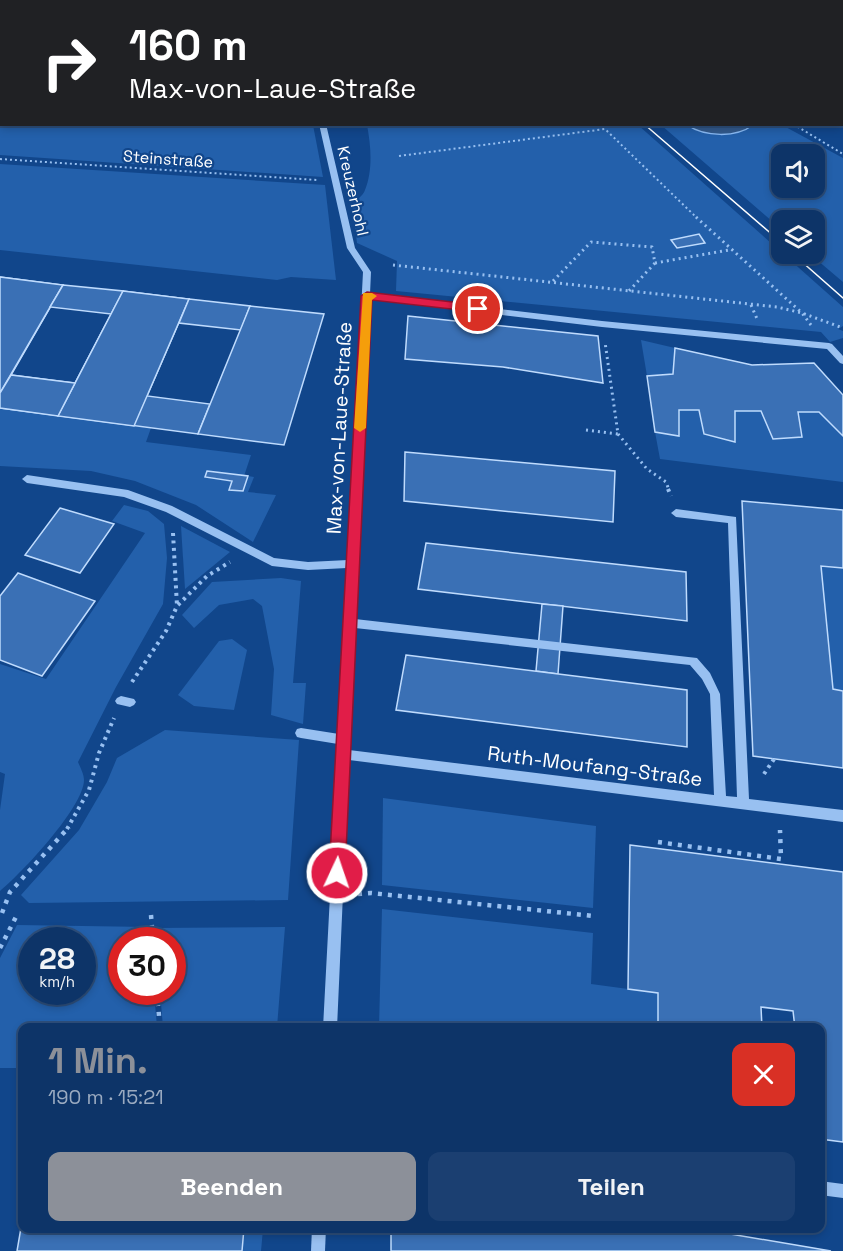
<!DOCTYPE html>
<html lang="de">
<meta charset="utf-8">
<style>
body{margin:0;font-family:"Space Grotesk",sans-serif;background:#1b3f71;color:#f1f3f6;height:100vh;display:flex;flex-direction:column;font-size:22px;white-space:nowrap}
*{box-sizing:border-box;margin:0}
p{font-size:20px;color:#9aaac0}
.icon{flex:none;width:33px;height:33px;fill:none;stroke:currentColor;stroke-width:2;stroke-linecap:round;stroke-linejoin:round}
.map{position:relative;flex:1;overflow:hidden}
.details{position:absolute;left:18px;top:1023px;width:807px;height:210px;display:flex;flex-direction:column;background:#0d3468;border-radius:12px;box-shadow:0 3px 9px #0003,0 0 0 2px #2d4f7c}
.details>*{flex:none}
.banner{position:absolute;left:0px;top:0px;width:843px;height:126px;box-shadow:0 3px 9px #0003,0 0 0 2px #2d4f7c;background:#202124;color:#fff;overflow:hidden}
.fabs{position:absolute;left:771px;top:144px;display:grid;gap:12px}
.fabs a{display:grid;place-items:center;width:54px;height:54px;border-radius:12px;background:#0d3468;box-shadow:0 3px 9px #0003,0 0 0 2px #2d4f7c;font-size:30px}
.speed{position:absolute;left:18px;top:927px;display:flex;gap:12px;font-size:30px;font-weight:700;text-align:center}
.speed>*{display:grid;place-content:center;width:78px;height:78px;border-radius:50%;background:#0d3468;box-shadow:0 3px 9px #0003,0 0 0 2px #2d4f7c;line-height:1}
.speed small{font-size:15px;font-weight:400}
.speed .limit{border:9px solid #d22;background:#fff;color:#111}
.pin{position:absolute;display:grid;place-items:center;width:51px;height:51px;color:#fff;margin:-26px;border:3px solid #fff;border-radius:50%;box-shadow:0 2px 6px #0007}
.me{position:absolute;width:66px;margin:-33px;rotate:3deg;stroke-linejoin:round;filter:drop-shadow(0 0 4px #0008)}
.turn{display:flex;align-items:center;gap:21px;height:126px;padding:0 30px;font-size:27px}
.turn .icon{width:78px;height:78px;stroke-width:2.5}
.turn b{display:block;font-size:42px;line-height:51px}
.round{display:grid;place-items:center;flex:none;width:63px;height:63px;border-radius:12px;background:#1b3f71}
.headline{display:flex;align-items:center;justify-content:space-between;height:102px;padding:0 30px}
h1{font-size:36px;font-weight:600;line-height:45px;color:#8c9099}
.action{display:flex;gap:12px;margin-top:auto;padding:12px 30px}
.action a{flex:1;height:69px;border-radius:12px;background:#8c9099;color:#fff;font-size:24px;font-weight:600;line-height:69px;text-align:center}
.action a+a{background:#1b3f71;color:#f1f3f6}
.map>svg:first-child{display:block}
.green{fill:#2360ab;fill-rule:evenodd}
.water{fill:#325a8d;stroke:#8abbf5;stroke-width:1.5}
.building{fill:#3a70b5;stroke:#bfdbfd;stroke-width:1.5}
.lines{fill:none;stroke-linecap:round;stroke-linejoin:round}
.path-far3{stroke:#98c0f1;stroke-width:2;stroke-dasharray:2 3;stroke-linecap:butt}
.path-far2{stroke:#98c0f1;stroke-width:3;stroke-dasharray:2 4;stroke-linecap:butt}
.path-far1{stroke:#98c0f1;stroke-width:4;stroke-dasharray:3 4.5;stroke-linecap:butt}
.path{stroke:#98c0f1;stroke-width:4.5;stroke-dasharray:4 6;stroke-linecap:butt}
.minor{fill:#98c0f1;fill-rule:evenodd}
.tram{stroke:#fff;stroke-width:1.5}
.route{fill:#e11d48;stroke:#92132f;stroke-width:1.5}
.slow{fill:#f59e0b}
.labels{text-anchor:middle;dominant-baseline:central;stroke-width:4.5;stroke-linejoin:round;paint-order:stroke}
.far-street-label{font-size:16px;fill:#fff;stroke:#11468b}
.street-label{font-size:20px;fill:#fff;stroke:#11468b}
</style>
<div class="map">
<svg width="843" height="1251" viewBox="0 0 843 1251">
<rect width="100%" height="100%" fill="#11468b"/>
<!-- green -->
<g class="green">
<path d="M0,0H288L2,2V124L313,125L323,177L0,155Z"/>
<path d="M367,125H638L843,307V326L838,329L843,331V338L830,342L821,332L396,291L397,261L357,243L352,204C356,200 363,196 365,190C373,170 371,146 367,125Z"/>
<path d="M661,125H687L693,128L782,125L843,158V282L810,254H814V220H782L781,229ZM782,154H814V188H782Z"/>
<path d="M0,164L325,185L336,280L291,277L277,280L0,250Z"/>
<path d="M641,340L675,348L673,374L647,376Z"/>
<path d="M0,408L151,428L146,442L251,455L244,476L207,471L205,477L232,481L230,490L242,491L248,476L254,477L248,492L276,495L253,542L196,505L135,481L91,471L0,466Z"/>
<path d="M679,410H699L704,434L735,442V411H761L773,439L802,437L798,412H819L843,436V482L660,459L655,432L678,436Z"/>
<path d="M124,505L148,511L164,524L167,558L163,604L116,687L78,762C80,767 84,774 84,780C84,807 21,874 0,891V810L5,774L0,772V664L46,679L145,533L112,521Z"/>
<path d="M181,526L230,552L185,589Z"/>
<path d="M821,566L843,568V691L833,689Z"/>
<path d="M281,578L301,581L293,683H306L303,724L271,715L274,669L262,606L253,599L219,605L194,628L182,615L212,582Z"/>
<path d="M232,639L247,650L234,710L194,706L178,695L219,641Z"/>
<path d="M165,730L299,740L288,900L29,903L21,895L79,830L107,782L117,758Z"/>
<path d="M383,798L596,826L593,908L382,885Z"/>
<path d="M382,909L593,933L591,984L658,993V1027L379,1028Z"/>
<path d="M17,925L149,927L150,940H122V992H154L157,1027L22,1028V1068H0V958ZM32,940H82V992H32Z"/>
<path d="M285,927L277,1027H163L160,992H172V940H157L156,928Z"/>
<path d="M244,1229H263L261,1251H242Z"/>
</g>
<!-- water -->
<path class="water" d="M687,125L753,124V125C736,138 705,137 687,125Z"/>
<!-- building -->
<g class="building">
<path d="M699,234L705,243L677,248L671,240Z"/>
<path d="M0,277L63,285L11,375L75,383L123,291L189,299L147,396L210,404L198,434L0,408Z"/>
<path d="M0,277L63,285L0,393Z"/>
<path d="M63,285L123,291L111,314L50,307Z"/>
<path d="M123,291L189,299L134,426L58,416Z"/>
<path d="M189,299L250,306L241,330L179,323Z"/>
<path d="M250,306L324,314L284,445L198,434Z"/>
<path d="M408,316L598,336L603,383L503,367L405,359Z"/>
<path d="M675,348L752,365L814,363L843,395V436L819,412H798L802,437L773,439L761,411H735V442L704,434L699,410H679V436L655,432L647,376L673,374Z"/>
<path d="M11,375L75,383L58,416L0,408V393Z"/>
<path d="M405,452L615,471L613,522L404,501Z"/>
<path d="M207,471L248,476L243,491L229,490L232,481L205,477Z"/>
<path d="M742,501L843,510V568L821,566L833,689L843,691V768L753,756Z"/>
<path d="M60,508L114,524L80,573L25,555Z"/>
<path d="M426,543L686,572L687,621L418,589Z"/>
<path d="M18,573L95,601L42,676L0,660V596Z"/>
<path d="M542,604L563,606L558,674L536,671Z"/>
<path d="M406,655L687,690V747L396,710Z"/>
<path d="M630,845L843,872V1142L820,1139V1028H795L793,1011L761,1007L762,1028H658V993L628,989Z"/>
<path d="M22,1222V1228H244L242,1251H17Z"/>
<path d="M391,1228H695L831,1251H391Z"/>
</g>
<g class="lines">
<!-- path-far3 -->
<g class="path-far3">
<path d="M741,0L744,2"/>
<path d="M791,0L794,2"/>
<path d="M773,2L777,0"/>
<path d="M793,124L843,154"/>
<path d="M399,156L605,129L697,218"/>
<path d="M0,159L317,180"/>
</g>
<!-- path-far2 -->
<g class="path-far2">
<path d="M696,217L802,313L811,325"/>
<path d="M655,263L729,250"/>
<path d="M393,265L777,307L802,313L843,328"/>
<path d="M553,281L591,242L652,247L655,263L628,292"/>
<path d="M751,305L758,321"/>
<path d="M586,430L618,434L605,342"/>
<path d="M618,434L647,469L666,482L669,490"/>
</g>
<!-- path-far1 -->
<g class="path-far1">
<path d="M668,489L671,496"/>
<path d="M173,533L177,606"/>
<path d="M132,682L166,631L177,606L207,576L230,562"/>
<path d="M764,774L774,759"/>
<path d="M67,829L89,790L99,753L114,718"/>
</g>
<!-- path -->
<g class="path">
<path d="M658,842L781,859L780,830"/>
<path d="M358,894L371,893L594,916"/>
<path d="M2,913L10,892L69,827"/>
<path d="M151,915L153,940"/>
<path d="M46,940L85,939"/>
<path d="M0,948L18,913"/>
<path d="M157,992L160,1028"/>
</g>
<!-- minor -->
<g class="minor">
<rect x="294" y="0" width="6" height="2"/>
<rect x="842" y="60" width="1" height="8"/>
<path d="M319,124H326L355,248L371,272L370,294L602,321L829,343L832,344L843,356V364L840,363L827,349L602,327L370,299L355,619L697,658L710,673L720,694L726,796L737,797L728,523L676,517L671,513L676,509L736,517L749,799L843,810V822L349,760L337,1028H323L338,744L301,738L297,737L295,733L297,729L301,728L339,734L347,568L308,570L272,566L166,512L124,497L27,483L22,479L27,475L128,490L172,506L274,558L308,562L348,560L363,272L347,248ZM355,628L690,665L702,679L710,694L714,795L349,750Z"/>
<path d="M121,696L134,699L136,702L134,705L130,707L117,704L115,701L117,698Z"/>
<path d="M820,1181L843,1184V1198L820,1195Z"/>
<path d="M312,1228H326L325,1251H311Z"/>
</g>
<!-- tram -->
<g class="tram">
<path d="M644,124L782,243"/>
<path d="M793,254L843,298"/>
</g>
</g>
<!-- route -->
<path class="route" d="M367,292L478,305L483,309L478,312L372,300L345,873L343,879L337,881L332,879L329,873L361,296Z"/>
<!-- slow -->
<path class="slow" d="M363,293H372L377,296L372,300L366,428L360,432L354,428Z"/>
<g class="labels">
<!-- far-street labels -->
<g class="far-street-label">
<text transform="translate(168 159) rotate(4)">Steinstraße</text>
<text transform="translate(353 191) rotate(77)">Kreuzerhohl</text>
</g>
<!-- street labels -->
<g class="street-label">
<text transform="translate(339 428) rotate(-87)">Max-von-Laue-Straße</text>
<text transform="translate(595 766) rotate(7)">Ruth-Moufang-Straße</text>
</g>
</g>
</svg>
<div class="fabs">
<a><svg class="icon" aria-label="sound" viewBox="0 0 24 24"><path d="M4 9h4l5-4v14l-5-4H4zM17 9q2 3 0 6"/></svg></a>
<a><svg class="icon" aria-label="layers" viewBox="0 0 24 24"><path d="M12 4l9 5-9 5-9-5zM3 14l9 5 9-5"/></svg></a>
</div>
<div class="speed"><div>28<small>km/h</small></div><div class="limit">30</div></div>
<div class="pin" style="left:478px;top:309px;background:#d93025"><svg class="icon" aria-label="arrive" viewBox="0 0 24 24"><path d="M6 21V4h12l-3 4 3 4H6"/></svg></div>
<svg class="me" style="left:337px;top:873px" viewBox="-20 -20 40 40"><circle r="17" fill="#e11d48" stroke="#fff" stroke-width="3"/><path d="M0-11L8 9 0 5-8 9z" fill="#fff"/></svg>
<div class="banner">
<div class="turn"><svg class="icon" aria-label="right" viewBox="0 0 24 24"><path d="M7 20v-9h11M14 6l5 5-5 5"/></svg><div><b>160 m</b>Max-von-Laue-Straße</div></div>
</div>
<section class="details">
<div class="headline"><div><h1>1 Min.</h1><p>190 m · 15:21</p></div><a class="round" style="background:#d93025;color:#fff"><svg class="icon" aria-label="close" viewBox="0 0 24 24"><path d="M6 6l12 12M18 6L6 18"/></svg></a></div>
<div class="action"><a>Beenden</a><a>Teilen</a></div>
</section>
</div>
